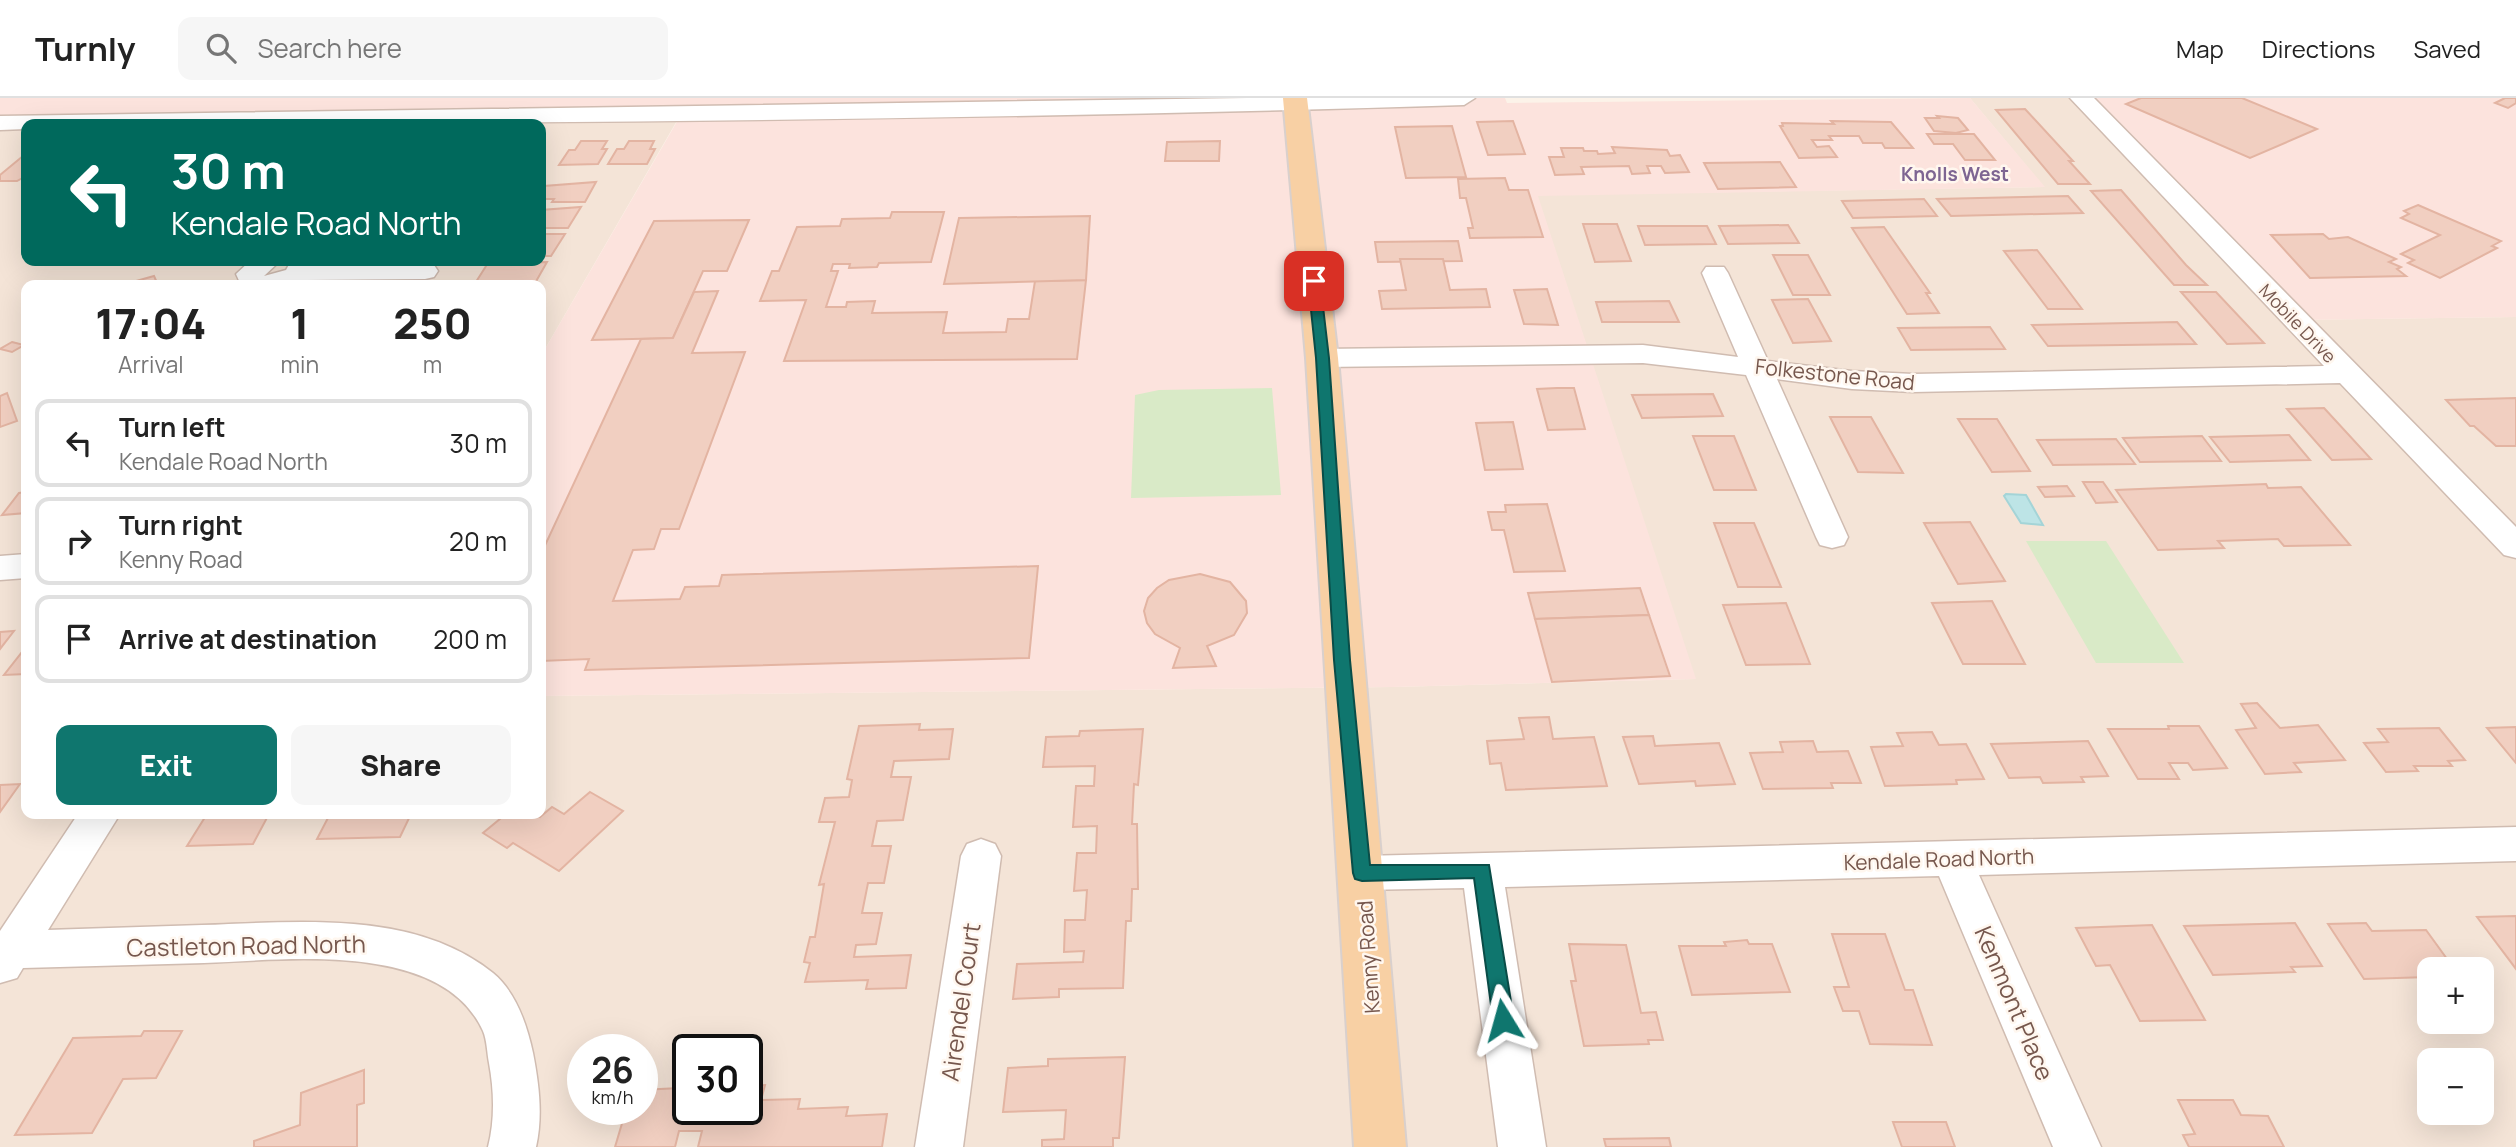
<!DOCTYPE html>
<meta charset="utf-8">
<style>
body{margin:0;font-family:Manrope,sans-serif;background:#f6f6f6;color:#222;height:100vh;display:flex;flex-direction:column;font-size:26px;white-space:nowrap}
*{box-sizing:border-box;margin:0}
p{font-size:23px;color:#767676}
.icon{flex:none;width:38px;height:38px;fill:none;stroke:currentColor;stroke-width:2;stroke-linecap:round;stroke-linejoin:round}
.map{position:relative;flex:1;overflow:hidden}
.drawer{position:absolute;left:21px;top:182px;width:525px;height:539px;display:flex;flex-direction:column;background:#fff;border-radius:14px;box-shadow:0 7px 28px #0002}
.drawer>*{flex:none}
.top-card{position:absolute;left:21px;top:21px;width:525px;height:147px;border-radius:14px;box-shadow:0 7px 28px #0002;background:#00695c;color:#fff;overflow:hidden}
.controls{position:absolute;left:2417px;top:859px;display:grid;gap:14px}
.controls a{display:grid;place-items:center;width:77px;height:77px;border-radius:14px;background:#fff;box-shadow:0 7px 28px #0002;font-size:35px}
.speed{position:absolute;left:567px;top:936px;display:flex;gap:14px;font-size:35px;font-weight:700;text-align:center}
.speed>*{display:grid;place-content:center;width:91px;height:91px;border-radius:50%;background:#fff;box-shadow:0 7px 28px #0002;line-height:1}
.speed small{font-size:18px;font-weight:400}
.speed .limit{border:4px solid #111;border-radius:10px;background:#fff;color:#111}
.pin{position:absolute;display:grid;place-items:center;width:60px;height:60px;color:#fff;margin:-30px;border-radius:14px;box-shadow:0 4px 10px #0006}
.me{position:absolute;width:77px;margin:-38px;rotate:352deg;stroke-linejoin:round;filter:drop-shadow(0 0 5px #0008)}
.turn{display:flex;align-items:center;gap:24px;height:147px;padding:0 35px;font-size:32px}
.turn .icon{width:91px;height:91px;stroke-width:2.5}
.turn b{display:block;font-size:49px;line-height:60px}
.eta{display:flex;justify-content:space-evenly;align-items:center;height:119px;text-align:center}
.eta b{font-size:42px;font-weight:800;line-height:49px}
.action{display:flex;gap:14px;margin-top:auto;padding:14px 35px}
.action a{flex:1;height:80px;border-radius:14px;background:#0f766e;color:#fff;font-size:28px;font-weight:800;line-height:80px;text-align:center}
.action a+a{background:#f6f6f6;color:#222}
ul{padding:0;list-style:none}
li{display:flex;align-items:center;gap:21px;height:88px;margin:0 14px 10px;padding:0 21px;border:4px solid #e0e0e0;border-radius:14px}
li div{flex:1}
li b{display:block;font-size:26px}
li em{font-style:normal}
header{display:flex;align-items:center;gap:42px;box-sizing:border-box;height:98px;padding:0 35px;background:#fff;border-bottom:2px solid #e0e0e0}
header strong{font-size:33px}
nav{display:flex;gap:38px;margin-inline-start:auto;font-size:24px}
.search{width:490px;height:63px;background:#f6f6f6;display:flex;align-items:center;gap:18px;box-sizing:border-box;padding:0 24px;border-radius:14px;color:#767676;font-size:26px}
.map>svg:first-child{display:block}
.residential{fill:#f4e4d7;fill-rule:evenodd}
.commercial{fill:#fce3dd}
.green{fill:#d9eac7}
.water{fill:#bde4e6;stroke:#a4d4d7;stroke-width:2}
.building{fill:#f1cfc1;stroke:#e3b4a2;stroke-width:2}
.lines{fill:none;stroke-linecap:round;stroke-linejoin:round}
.minor-casing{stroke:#d0bcb1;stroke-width:3}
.primary-casing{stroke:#d9d0cd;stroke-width:4}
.minor{fill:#fff;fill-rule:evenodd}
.primary{fill:#f8d0a4;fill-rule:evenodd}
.route{fill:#0f766e;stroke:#0a4d48;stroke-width:2}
.labels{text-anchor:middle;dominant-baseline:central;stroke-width:5;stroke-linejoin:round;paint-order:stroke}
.far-street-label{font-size:18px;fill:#76574d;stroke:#fff7ef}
.far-neighbourhood-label{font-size:19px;font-weight:bold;fill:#7e6592;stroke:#fff7ef}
.street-label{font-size:21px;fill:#76574d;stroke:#fff7ef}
.near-street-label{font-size:24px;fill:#76574d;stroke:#fff7ef}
</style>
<header>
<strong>Turnly</strong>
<div class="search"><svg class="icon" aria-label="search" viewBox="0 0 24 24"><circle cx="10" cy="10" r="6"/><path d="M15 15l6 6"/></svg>Search here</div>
<nav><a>Map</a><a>Directions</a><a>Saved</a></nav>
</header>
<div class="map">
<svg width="2516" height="1049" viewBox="0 0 2516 1049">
<rect width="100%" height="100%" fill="#fcf3e9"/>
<!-- residential -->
<path class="residential" d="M1970,0H2079L2294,222L2516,219V1049H0V24L682,14L541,258V187H26V716H541V598L1393,589L1695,581L1537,97L2044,89ZM26,26H541V163H26ZM2429,872H2482V924H2429ZM583,952H642V1012H583ZM688,952H747V1012H688ZM2429,962H2482V1015H2429Z"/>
<!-- commercial -->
<g class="commercial">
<path d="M0,0H1505L1507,5L1970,0L2045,89L1538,98L1696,581L1393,589L541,598V258L682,15L0,24Z"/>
<path d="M2079,0H2516V219L2294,222Z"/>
</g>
<!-- green -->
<g class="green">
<path d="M1272,290L1281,397L1131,400L1135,297L1159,292Z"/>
<path d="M2026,443H2106L2184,565H2096Z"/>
</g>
<!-- water -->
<path class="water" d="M2006,396L2026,397L2043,427L2021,425L2004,398Z"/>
<!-- building -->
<g class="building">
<path d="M2141,0H2242L2317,31L2250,60L2126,6Z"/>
<path d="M2505,0H2516V5L2508,10L2495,5Z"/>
<path d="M2025,11L2073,63H2069L2090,86H2058L1996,12Z"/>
<path d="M1937,18L1958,20L1968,32L1956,35L1934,33L1925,20H1939Z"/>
<path d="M1513,23L1525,56L1488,57L1477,24Z"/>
<path d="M1831,23L1891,24L1913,50H1885L1882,45H1863L1859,38H1829L1832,42H1812L1817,49L1829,48L1837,59L1799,60L1780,28H1783L1782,25L1834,26Z"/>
<path d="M1452,28L1466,79L1406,80L1395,29Z"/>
<path d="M1927,36H1974L1995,62H1965L1953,46H1934Z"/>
<path d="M581,43H607L602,51H607L598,66L559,67L569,52H575Z"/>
<path d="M629,43H654L650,51H655L647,66H608L617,51H624Z"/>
<path d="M1220,43L1219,63H1165L1167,44Z"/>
<path d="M1612,49L1667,52L1670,58L1680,57L1689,74L1665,75L1661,68H1647L1650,75L1632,76L1629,68L1581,69L1584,76L1555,77L1549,59H1564L1561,50H1583L1584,53H1597L1598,56L1615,55Z"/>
<path d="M23,58H26V78L17,83H0V77Z"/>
<path d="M1780,64L1796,89L1718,91L1704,65Z"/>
<path d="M1505,80L1509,92H1528L1543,139L1470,140L1468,130H1473L1466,100H1460L1458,81Z"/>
<path d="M596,84L585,104H552L554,101H541L544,88Z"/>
<path d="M2121,92L2186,167L2207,187H2174L2091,93Z"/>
<path d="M2068,98L2083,115L1951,118L1937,101Z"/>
<path d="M1924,101L1937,118L1853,120L1842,103Z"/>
<path d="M2418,107L2501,143L2492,148L2497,150L2440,180L2408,165L2414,162L2401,156L2440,137L2401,120L2409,116L2404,113Z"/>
<path d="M581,109L568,130H541V112Z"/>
<path d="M892,114H944L931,164L879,165L877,169L849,170L850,166H833L831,173H838L826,209H846L847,204L875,203L872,215L947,214L943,235L1006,234L1008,221H1029L1035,183L1086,182L1077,261L784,263L806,202L760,203L772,173H779L797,129L840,128L842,121L890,120Z"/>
<path d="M1090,118L1086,182L944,186L959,120Z"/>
<path d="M749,122L727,173H703L673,240L592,242L654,123Z"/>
<path d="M1583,126H1617L1631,163L1595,164Z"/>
<path d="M1788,127L1799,145L1728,146L1719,128Z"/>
<path d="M1638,128H1707L1716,146L1645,147Z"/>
<path d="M1884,129L1930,195H1926L1939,215L1907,216L1852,130Z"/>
<path d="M541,136H565L551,158H541Z"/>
<path d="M2323,136L2329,141L2348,139L2396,161L2389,164L2401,169L2397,171L2406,178L2310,180L2271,137Z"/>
<path d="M1458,143L1462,163L1378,164L1375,144Z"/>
<path d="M2037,152L2058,179L2082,211H2048L2004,153Z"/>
<path d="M1773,157H1808L1830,197H1793Z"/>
<path d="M1400,161H1443L1450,192L1486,191L1490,209L1382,211L1379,193L1406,192Z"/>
<path d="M547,164L534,187H474L488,165Z"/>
<path d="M154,178L158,187H122Z"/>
<path d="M1547,191L1558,227L1524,226L1514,192Z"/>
<path d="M718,193L692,255L745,254L679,431H661L654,451L633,452L613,503L680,501L685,489L719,488L722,477L1038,468L1029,560L585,572L589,561L541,563V456L641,241L673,240L694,194Z"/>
<path d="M2181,194H2216L2264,245L2227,246Z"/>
<path d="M1808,201L1831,243L1793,245L1772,202Z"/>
<path d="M1669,203L1679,224H1602L1596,204Z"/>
<path d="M2177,224L2196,246L2048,248L2032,227Z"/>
<path d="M1990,229L2005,251L1911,252L1898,230Z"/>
<path d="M12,244L24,247L12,254L0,251Z"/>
<path d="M1557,290H1574L1585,331L1548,332L1537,291Z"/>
<path d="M7,295L17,323L0,329V298Z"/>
<path d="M1713,296L1723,318L1642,320L1632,297Z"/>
<path d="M2516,300V348H2496L2474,328H2470L2446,302Z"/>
<path d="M2324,310L2371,361L2332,362L2287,311Z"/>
<path d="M1830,319H1871L1903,375L1858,374Z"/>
<path d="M1958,321H1997L2030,373L1992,374Z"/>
<path d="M1513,324L1523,371L1485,372L1476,325Z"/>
<path d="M2289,337L2310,362L2230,364L2210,339Z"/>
<path d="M1693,338H1734L1756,392H1714Z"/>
<path d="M2202,338L2221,363L2140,364L2123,340Z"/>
<path d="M2116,341L2135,366L2053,367L2037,342Z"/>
<path d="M2083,384H2103L2117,404L2096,405Z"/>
<path d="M2266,386L2268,390L2301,389L2350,447L2284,448L2278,441L2218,443L2224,450L2158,452L2116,392Z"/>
<path d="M2067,388L2074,398L2045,399L2038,389Z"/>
<path d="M26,394V415L2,417L19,395Z"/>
<path d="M1547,406L1565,473L1514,474L1504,432H1492L1488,414H1506L1505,407Z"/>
<path d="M1970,424L2005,483L1958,486L1924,425Z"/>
<path d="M1714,425H1754L1781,489H1738Z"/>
<path d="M1200,476L1230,484L1246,503L1247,515L1234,537L1207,548L1216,568L1173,570L1180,550L1155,536L1147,525L1144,513L1148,500L1157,490L1169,482Z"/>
<path d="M1640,490L1649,517L1535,521L1528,495Z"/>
<path d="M1992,503L2025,566H1963L1932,505Z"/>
<path d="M1786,505L1810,566L1746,567L1723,507Z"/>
<path d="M1649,517L1670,578L1552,584L1535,521Z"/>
<path d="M14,533L0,551V534Z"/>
<path d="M26,549V576L4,577Z"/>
<path d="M2257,605L2280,630L2318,627L2345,662L2294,665L2301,674L2265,676L2236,632L2256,630L2241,606Z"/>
<path d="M1549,619L1553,641L1594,639L1607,688L1506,692L1501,665L1490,666L1487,643L1524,641L1519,620Z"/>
<path d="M920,626L919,632L953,631L949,661L894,663L891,679H911L903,722L877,723L872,748H891L884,785H868L862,815H882L876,846L856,847L854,859L911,857L906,890L866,891L868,882L805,884L810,865L804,864L810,839H815L824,786L819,787L835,724H819L825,700L849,699L852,682L847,681L859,628Z"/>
<path d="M2168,628H2199L2227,670L2193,672L2188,665H2169L2179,681H2138L2108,631H2169Z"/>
<path d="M2516,629V665L2487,630Z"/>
<path d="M2439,630L2465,662L2448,663L2452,668H2414L2418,673L2386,674L2364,645L2388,644L2378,631Z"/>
<path d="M1143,631L1138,687L1134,686L1132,726H1137L1138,791H1132L1131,823H1126L1123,890L1059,891V899L1013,901L1017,866L1083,864L1084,853L1064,854L1065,822H1085L1087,792L1074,793L1077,755H1096L1097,728L1073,729L1076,688H1094L1095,668L1043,669L1046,639L1079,638L1080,633Z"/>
<path d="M1932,634L1939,647L1966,646L1984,681L1956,682L1957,686L1885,688L1871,649L1903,648L1897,635Z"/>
<path d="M1653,638L1655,648L1719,645L1735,686L1696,688L1695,683L1639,686L1623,639Z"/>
<path d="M1813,643L1817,654L1848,653L1861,685H1831L1833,690L1763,691L1750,655L1783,654L1780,644Z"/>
<path d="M2088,643L2108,678L2081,679L2084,684L2043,685L2040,679L2009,680L1991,646Z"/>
<path d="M20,686L0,714V687Z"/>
<path d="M590,694L623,713L559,773L513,745L507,750L483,735L506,716H535L540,719L552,709L564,716Z"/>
<path d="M207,716H269L253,746L187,748Z"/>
<path d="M330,716H411L400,739L317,741Z"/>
<path d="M2516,818V871L2477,819Z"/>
<path d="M2295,825L2322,868L2291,869L2295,874L2213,877L2184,828Z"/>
<path d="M2366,825L2372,833L2426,832L2455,872H2429V879L2364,881L2328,826Z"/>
<path d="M2152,827L2205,922L2140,923L2110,867L2096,868L2076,830Z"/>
<path d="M1832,836H1885L1905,892H1913L1932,947L1870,946L1859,913H1843L1834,889H1849Z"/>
<path d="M1747,842L1749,846H1772L1790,894L1692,897L1679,848H1726L1724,844Z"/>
<path d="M1569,846L1626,847L1641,915L1656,914L1663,942H1648L1649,946L1584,948L1571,883H1576Z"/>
<path d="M144,933H182L156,980L123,981L92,1035L15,1037L73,940L141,938Z"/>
<path d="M1125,959L1119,1040H1113V1049H1042V1042L1064,1041L1066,1012L1003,1014L1008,970L1048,968V961Z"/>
<path d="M364,972V1005L357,1007V1049H254V1043L300,1027L301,995Z"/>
<path d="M681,978H688V1012H747V988L765,987L761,1002L800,1001L798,1011L848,1009L846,1018L887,1016L882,1049H698L702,1033H679L675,1049H615L626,1012H642V992L679,990Z"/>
<path d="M2178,1002H2233L2241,1017L2268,1018L2284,1049H2189L2183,1037L2195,1036Z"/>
<path d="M1893,1024H1946L1955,1049H1902Z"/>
<path d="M1669,1040L1671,1049H1606L1604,1041Z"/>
</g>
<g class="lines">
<!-- minor casing -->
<g class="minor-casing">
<g id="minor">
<path d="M1247,0H1475L1464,7C985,22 505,26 26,26V31L0,32V18Z"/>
<path d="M2070,0H2094L2516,429V460L2504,457L2340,285L1913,294L1852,291L1777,281L1848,439L1844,447L1832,450L1820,447L1816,439L1746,277L1643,265L1322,269L1312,266L1308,260L1312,254L1322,251L1643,247L1738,259L1702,175L1706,169H1724L1728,175L1768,263L1852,273L1913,276L2324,268Z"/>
<path d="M250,163H280L264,178L286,172L291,163H317L316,166L425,165L434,167L438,173L434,179L425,181L307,182L296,187H241L236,176Z"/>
<path d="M26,456V480L0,482V458Z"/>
<path d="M78,716H120L48,832C99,830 150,829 202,827C297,824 414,811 493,875C516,894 527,927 533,955C539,986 543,1018 536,1049H488C495,1022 494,992 489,965C487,955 487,942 483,933C442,842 286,862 204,865C144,867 84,868 23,870L17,880L0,885V833Z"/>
<path d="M2516,729V763L1979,777L2101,1049H2053L1939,778L1505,789L1546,1049H1498L1464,790L1362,792L1347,787L1341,775L1347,763L1362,758Z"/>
<path d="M981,741L995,746L1001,758L963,1049H915L961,758L967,746Z"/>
</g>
</g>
<!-- primary casing -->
<g class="primary-casing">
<path id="primary" d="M1283,0H1307L1338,260L1406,1049H1354L1306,260Z"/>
</g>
<!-- minor -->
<use href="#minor" class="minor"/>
<!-- primary -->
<use href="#primary" class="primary"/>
</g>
<!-- route -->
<path class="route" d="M1314,179L1320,183L1329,260L1350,562L1370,767H1489L1514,922L1511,929L1503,932L1496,929L1493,922L1474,780L1362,783L1355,781L1353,775L1334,562L1316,260L1308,183Z"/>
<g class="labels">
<!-- far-street labels -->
<g class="far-street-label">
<text transform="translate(2298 225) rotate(46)">Mobile Drive</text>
</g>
<!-- far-neighbourhood labels -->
<g class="far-neighbourhood-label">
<text x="1955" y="76">Knolls West</text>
</g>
<!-- street labels -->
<g class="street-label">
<text transform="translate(1835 276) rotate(6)">Folkestone Road</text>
<text transform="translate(1939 761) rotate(-2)">Kendale Road North</text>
<text transform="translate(1368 859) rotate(-94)">Kenny Road</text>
</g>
<!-- near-street labels -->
<g class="near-street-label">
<text transform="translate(246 847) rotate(-1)">Castleton Road North</text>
<text transform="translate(960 904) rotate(-82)">Airendel Court</text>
<text transform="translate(2015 905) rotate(67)">Kenmont Place</text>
</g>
</g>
</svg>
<div class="controls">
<a>+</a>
<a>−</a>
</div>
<div class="speed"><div>26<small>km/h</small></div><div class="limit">30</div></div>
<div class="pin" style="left:1314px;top:183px;background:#d93025"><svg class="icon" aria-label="arrive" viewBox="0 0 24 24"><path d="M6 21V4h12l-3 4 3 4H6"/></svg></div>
<svg class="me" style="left:1503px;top:922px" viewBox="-20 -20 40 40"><path d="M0-17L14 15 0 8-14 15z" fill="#0f766e" stroke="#fff" stroke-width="4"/></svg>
<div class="top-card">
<div class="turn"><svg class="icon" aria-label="left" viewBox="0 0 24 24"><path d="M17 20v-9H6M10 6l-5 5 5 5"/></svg><div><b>30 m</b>Kendale Road North</div></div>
</div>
<section class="drawer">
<div class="eta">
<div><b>17:04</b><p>Arrival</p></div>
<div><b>1</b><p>min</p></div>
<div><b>250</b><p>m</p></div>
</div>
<ul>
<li><svg class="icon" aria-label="left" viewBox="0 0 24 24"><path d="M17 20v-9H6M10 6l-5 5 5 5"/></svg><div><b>Turn left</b><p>Kendale Road North</p></div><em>30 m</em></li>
<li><svg class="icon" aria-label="right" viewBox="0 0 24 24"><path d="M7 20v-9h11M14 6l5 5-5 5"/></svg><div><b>Turn right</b><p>Kenny Road</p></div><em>20 m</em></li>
<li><svg class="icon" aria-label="arrive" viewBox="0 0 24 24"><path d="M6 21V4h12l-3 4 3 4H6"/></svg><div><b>Arrive at destination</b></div><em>200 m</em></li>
</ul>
<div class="action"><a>Exit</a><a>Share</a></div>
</section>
</div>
